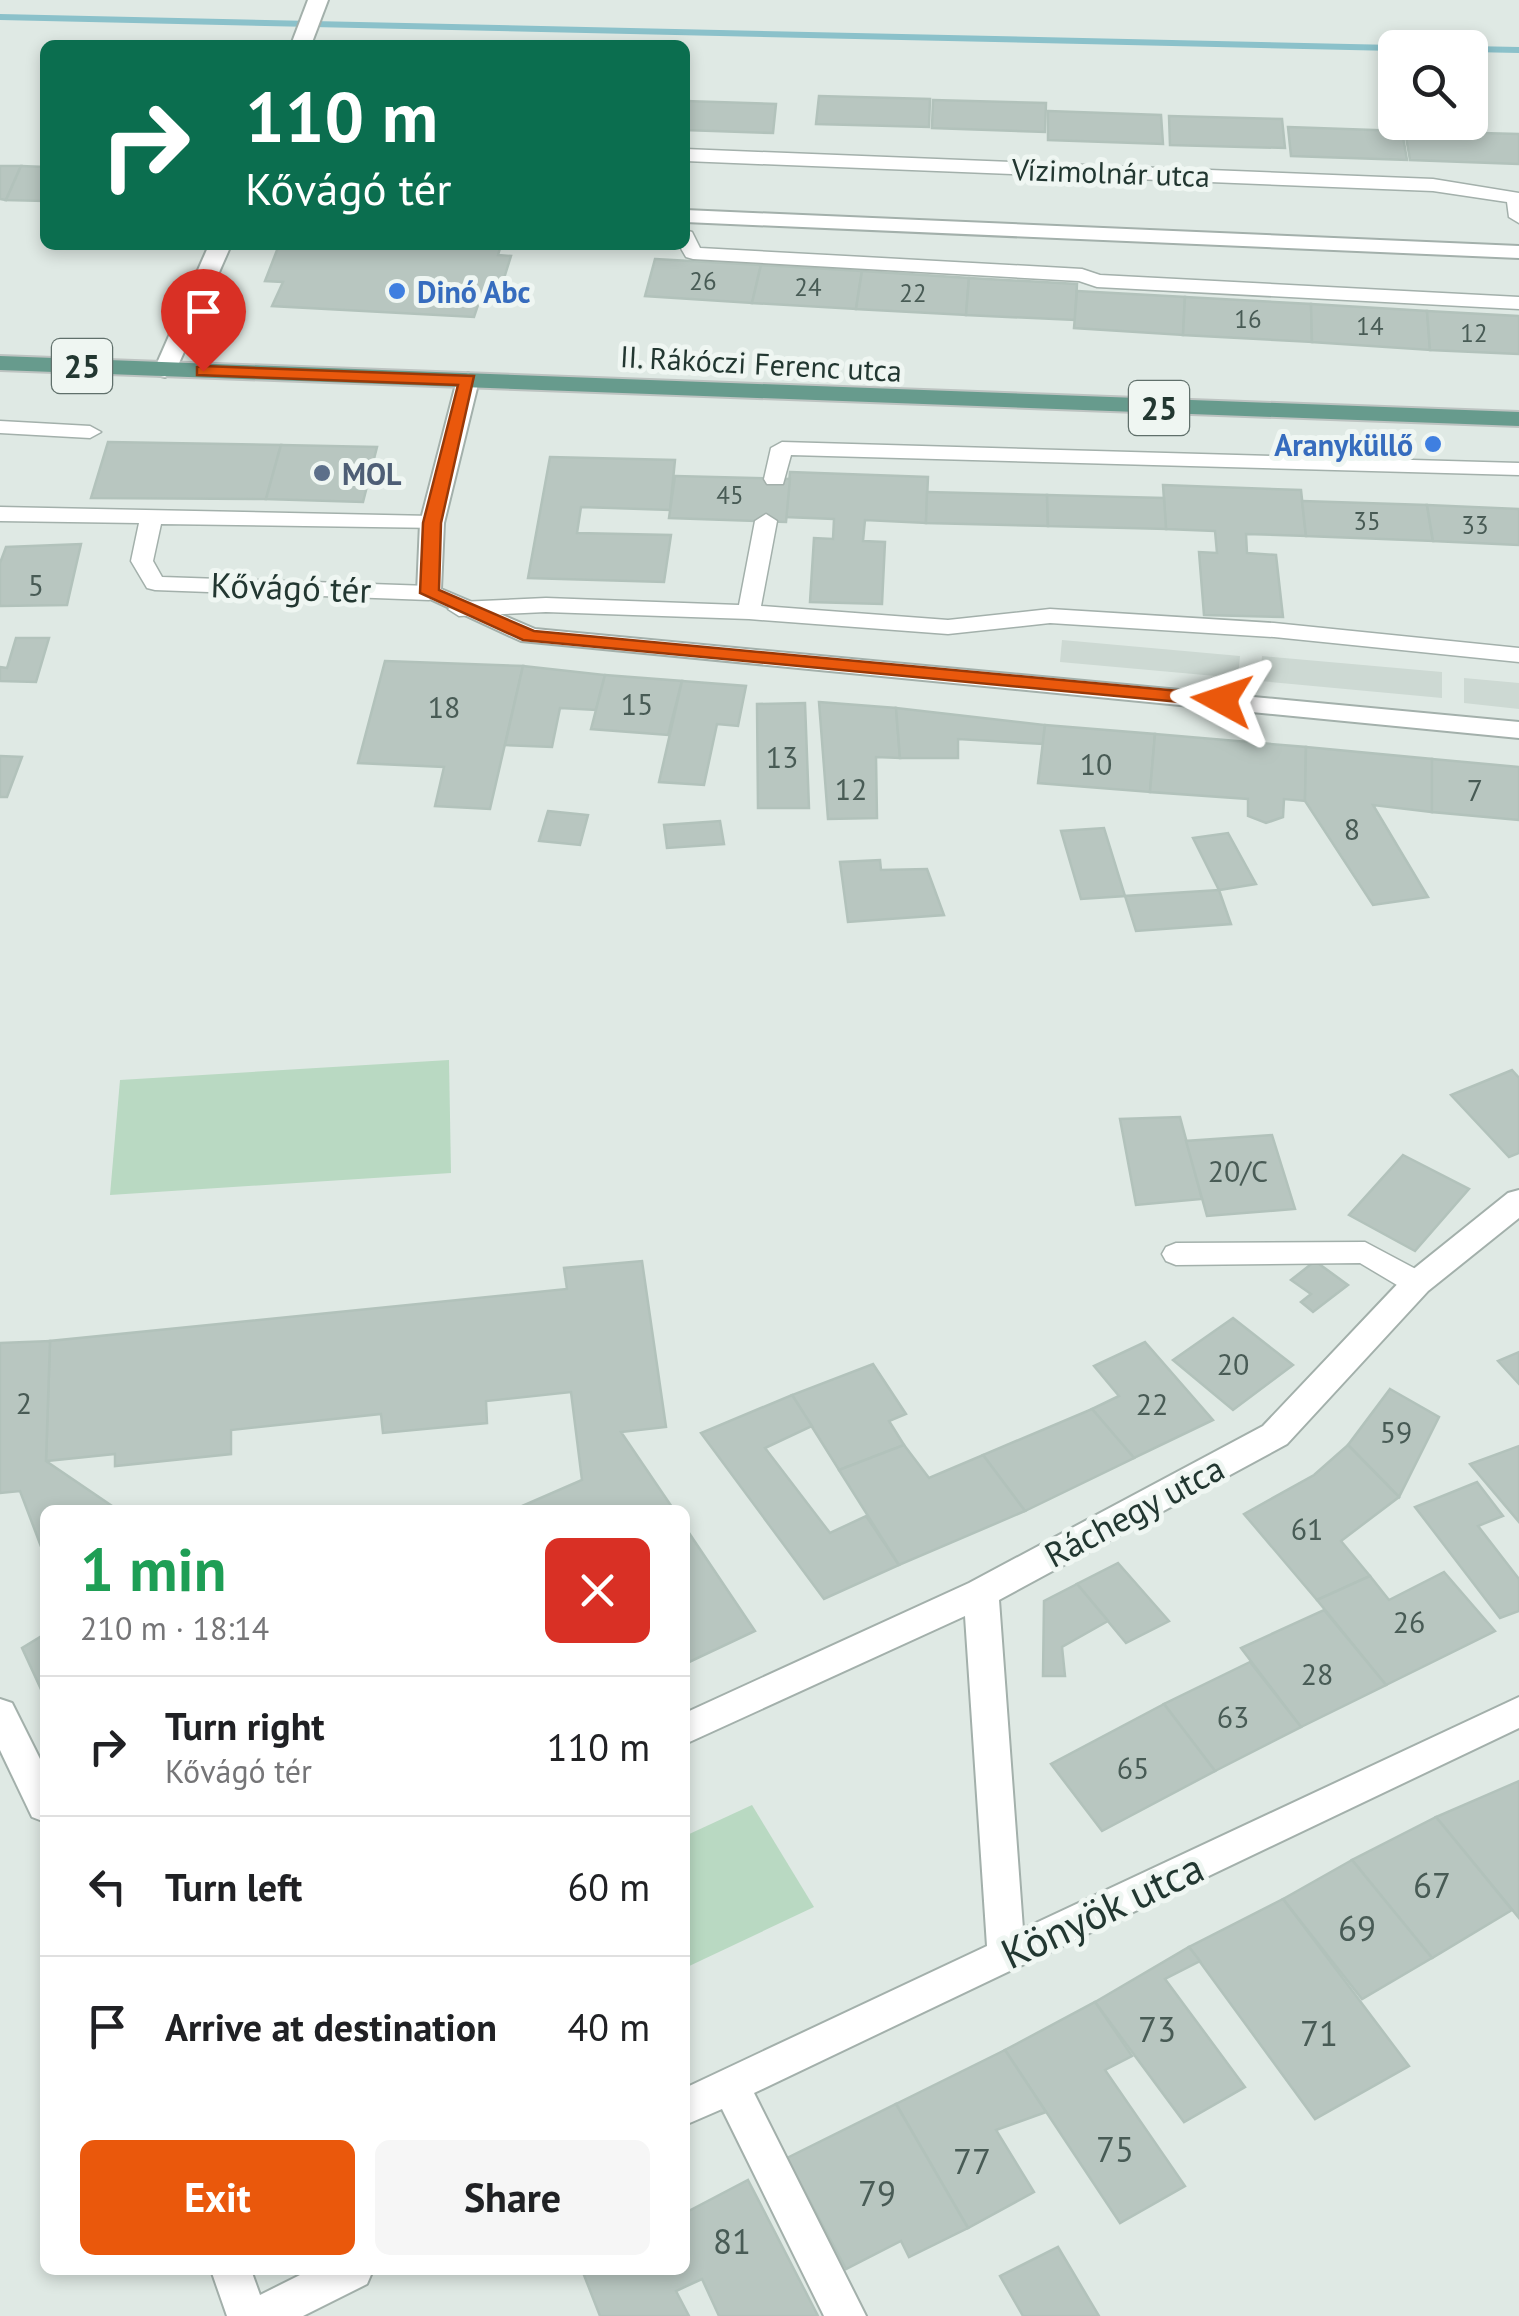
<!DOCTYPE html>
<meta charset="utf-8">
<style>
body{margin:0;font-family:"PT Sans",sans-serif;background:#f6f6f6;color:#202124;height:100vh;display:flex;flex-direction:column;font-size:38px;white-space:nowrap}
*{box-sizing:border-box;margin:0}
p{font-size:32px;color:#757577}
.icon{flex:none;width:55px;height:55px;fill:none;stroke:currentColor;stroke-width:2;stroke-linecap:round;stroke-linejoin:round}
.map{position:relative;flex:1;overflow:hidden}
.panel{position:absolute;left:40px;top:1505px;width:650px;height:770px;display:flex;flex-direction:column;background:#fff;border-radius:15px;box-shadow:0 5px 15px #0003}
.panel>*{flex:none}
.banner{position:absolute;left:40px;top:40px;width:650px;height:210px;border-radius:15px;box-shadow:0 5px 15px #0003;background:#0b6e4f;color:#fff;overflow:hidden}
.fabs{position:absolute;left:1378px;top:30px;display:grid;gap:20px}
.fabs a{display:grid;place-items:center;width:110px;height:110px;border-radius:15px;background:#fff;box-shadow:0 5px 15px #0003;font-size:50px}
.pin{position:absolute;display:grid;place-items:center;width:85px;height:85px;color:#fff;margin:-102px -42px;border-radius:50% 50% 50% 0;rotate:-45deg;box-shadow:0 0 10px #0007}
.pin .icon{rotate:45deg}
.me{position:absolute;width:110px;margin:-55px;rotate:275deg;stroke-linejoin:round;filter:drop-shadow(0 0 8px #0008)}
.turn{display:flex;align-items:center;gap:35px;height:210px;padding:0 40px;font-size:45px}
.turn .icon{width:130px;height:130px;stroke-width:2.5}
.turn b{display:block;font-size:70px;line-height:85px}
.round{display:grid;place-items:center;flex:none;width:105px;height:105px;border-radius:15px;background:#f6f6f6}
.summary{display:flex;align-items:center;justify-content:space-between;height:170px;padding:0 40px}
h1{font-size:60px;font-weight:800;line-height:75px;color:#1e9e55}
.button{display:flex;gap:20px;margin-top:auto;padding:20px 40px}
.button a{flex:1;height:115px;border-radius:15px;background:#ea580c;color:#fff;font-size:40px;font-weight:800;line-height:115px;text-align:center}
.button a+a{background:#f6f6f6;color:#202124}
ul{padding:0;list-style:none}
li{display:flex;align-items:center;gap:30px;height:140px;padding:0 40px;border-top:2px solid #e0e0e0}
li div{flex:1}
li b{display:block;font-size:38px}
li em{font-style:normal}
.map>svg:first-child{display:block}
.built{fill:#cdd9d3}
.green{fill:#b9d9c2}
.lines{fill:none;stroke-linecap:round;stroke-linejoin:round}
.stream{fill:#8bc1ca;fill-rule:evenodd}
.building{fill:#b8c6c0;stroke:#b2c2bb;stroke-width:2.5}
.service-casing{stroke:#a3b0ab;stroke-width:3}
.minor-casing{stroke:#a3b0ab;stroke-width:4}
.primary-casing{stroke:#bdc3c1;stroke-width:4}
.service{fill:#fff;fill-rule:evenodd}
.minor{fill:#fff;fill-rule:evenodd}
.primary{fill:#679b8d;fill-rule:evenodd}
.route{fill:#ea580c;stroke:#983908;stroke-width:2.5}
.shop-dot{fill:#3f7fe0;stroke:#eff6f2;stroke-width:4}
.service-dot{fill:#5c6f8a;stroke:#eff6f2;stroke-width:4}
.labels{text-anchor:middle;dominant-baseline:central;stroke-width:10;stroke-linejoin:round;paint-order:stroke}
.far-number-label{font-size:25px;fill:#485b55}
.far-street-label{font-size:30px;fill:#223731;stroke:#eff6f2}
.far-shop-label{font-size:30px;font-weight:bold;fill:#366cbe;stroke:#eff6f2;text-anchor:start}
.far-service-label{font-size:30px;font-weight:bold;fill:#4e5e75;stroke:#eff6f2;text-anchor:start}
.number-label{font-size:30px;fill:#485b55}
.shield{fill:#eff6f2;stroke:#60706b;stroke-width:2.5}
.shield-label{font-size:32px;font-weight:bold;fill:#223731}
.street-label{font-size:35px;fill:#223731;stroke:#eff6f2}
.near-number-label{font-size:35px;fill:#485b55}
.near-street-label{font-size:42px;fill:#223731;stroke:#eff6f2}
</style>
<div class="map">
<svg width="1519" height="2316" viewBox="0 0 1519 2316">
<rect width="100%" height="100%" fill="#dfe9e4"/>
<!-- built -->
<g class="built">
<path d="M1062,640L1240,656L1238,678L1060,662Z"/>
<path d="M1262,656L1442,672V698L1260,681Z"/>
<path d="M1464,678L1519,683V709L1464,703Z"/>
</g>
<!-- green -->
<g class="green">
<path d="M449,1060L451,1173L110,1195L120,1080Z"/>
<path d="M752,1805L814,1907L685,1968V1836Z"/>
</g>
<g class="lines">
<!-- stream -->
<g class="stream">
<path d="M0,14L1395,45L1400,48H1395V51L0,20Z"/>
<path d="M1470,46L1519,47V53L1470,52V48H1465Z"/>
</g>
</g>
<!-- building -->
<g class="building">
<path d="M819,96L930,99L929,127L816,124Z"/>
<path d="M933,100L1046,103L1045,132L932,128Z"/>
<path d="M685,101L776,104L773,133L685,130Z"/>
<path d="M1048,111L1161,115L1163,144L1048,140Z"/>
<path d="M1169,116L1282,119L1285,148L1170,145Z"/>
<path d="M1288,127L1402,131L1407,160L1291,156Z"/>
<path d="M1405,131L1519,134V164L1410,160Z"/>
<path d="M0,166H21L6,200L0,199Z"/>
<path d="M21,166L45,167V201L6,200Z"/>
<path d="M279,245H501L498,255L511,256L500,291L483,290L474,317L272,306L283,282L265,281Z"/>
<path d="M655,259L761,265L752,303L645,296Z"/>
<path d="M761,265L862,271L856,309L752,303Z"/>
<path d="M862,271L969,278L966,315L856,309Z"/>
<path d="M969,278L1077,284L1075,320L966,315Z"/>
<path d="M1077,291L1185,297L1183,335L1074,328Z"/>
<path d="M1185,297L1311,304L1312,342L1183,335Z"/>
<path d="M1311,304L1427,311L1430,350L1312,342Z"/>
<path d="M1427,311L1519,316V354L1430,350Z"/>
<path d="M108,442L281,445L266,499L91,498Z"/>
<path d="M281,445L377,447L363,502L266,499Z"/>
<path d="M550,457L675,460L670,510L581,507L577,533L671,535L664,582L528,578Z"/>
<path d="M790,472L928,477L926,523L865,520L863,541L885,542L882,604L810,602L814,538L833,539L834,519L786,517Z"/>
<path d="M675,476L790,479L786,522L669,518Z"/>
<path d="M1163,485L1301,490L1306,536L1246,534L1247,553L1276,555L1283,617L1204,615L1199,552L1217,553L1215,531L1166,529Z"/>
<path d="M927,492L1047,495L1048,526L926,523Z"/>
<path d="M1047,495L1164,498L1166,529L1048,526Z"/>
<path d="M1302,501L1427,505L1433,541L1306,536Z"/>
<path d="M1427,505L1519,509V545L1433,541Z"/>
<path d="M81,544L67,605L0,606V563L6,547Z"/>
<path d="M16,638H49L36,682L0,681V667L7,668Z"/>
<path d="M385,661L523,666L490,809L435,806L444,767L358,763Z"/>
<path d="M523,666L605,675L596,710L560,708L552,747L505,745Z"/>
<path d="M605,675L682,681L668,735L591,729Z"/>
<path d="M682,681L746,686L738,726L717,724L704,785L659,782Z"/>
<path d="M819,702L896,708L900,758L876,757L877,818L828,819Z"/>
<path d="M805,703L809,808H758L757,704Z"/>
<path d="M896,708L1045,725L1043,744L958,739V758H900Z"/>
<path d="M1045,725L1155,734L1150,792L1038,783Z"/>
<path d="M1155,734L1306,747L1305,801L1284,799L1283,817L1266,823L1248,816V799L1150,792Z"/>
<path d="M1306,747L1432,759V812L1373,805L1428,897L1373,905L1305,801Z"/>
<path d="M0,756L22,757L7,797H0Z"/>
<path d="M1432,759L1519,767V820L1432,812Z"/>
<path d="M548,811L588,815L580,845L539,841Z"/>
<path d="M720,821L724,844L667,848L664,825Z"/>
<path d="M1104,828L1125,896L1081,899L1061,831Z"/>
<path d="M1228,833L1256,884L1219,890L1193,838Z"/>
<path d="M880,860L881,870L927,869L944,915L848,922L840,862Z"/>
<path d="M1219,890L1231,924L1136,931L1125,896Z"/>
<path d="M1512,1070L1519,1078V1153L1509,1157L1451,1095Z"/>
<path d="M1180,1117L1202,1199L1136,1205L1120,1119Z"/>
<path d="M1272,1135L1295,1209L1207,1216L1186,1141Z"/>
<path d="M1403,1155L1469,1189L1415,1251L1349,1215Z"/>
<path d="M642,1261L666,1427L621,1432L674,1510H513L582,1480L571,1392L486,1401L487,1423L383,1433L381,1414L231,1430V1454L115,1466V1454L46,1461L50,1341L567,1289L564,1268Z"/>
<path d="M1315,1261L1348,1285L1313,1312L1301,1302L1311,1294L1291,1280Z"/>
<path d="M1233,1318L1293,1365L1233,1410L1173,1360Z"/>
<path d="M50,1341L46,1461L118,1510H45V1557L20,1491L0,1493V1343Z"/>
<path d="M1145,1342L1213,1420L1134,1458L1092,1409L1119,1396L1094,1366Z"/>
<path d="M1519,1352V1384L1498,1361Z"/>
<path d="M873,1364L906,1414L889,1421L904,1445L839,1470L792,1395Z"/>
<path d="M1390,1389L1439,1417L1399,1497L1348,1445Z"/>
<path d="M792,1395L812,1426L765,1448L830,1533L866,1516L899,1565L824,1599L701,1433Z"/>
<path d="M1092,1409L1134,1458L1025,1511L983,1455Z"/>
<path d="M904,1445L929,1478L983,1455L1025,1511L899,1565L839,1470Z"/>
<path d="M1348,1445L1399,1497L1341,1541L1370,1576L1317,1600L1244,1514L1314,1475Z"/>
<path d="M1519,1446V1522L1470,1464Z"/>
<path d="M1477,1482L1503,1516L1478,1526L1519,1579V1611L1500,1618L1415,1507Z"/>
<path d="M685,1527L755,1631L685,1664Z"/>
<path d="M1118,1563L1169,1621L1126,1643L1077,1584Z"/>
<path d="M1444,1572L1495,1631L1386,1685L1317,1600L1370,1576L1389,1600Z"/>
<path d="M1077,1584L1108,1621L1062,1647L1065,1676H1043L1044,1601Z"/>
<path d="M1324,1610L1386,1685L1301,1727L1241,1648Z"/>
<path d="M45,1634V1698L22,1648Z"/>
<path d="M1250,1662L1301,1727L1215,1771L1164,1704Z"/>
<path d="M1164,1704L1215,1771L1102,1831L1051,1764Z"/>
<path d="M1519,1781V1918L1436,1817Z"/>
<path d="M1436,1817L1512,1910L1432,1958L1352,1860Z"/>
<path d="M1352,1860L1432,1958L1362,1999L1283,1899Z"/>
<path d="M1283,1899L1409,2066L1315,2119L1189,1947Z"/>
<path d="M1189,1947L1200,1961L1165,1979L1245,2087L1184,2122L1095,2002Z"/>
<path d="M1095,2002L1132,2056L1105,2070L1185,2186L1120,2223L1005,2050Z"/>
<path d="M1005,2050L1046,2112L996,2130L1034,2192L968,2228L896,2104Z"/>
<path d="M896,2104L968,2228L909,2257L901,2241L846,2269L787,2158Z"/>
<path d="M748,2180L818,2316H719L702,2279L676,2291L689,2316H600L582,2270H685V2213Z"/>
<path d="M1058,2247L1099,2316H1023L1000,2276Z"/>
</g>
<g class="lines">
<!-- service casing -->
<g class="service-casing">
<g id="service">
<path d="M685,149L1433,179L1519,193V223L1509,217L1507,202L1433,191L685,161Z"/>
<path d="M685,230L692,232L700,248L1082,269L1100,275L1519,297V309L1097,287L1079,281L693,259L686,257L679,245H685Z"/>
<path d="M0,421L90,426L101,432L90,438L0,433Z"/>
<path d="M782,442L1519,463V475L791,455L783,484H767L764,479L771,448Z"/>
<path d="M0,507L432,516L443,523L440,528L161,524L153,561L162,577L429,586L440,593L429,600L155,590L147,588L131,561L139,523L0,521Z"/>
<path d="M766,514L777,521L761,606L948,620L1050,609L1274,623L1519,648V662L1274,637L1050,623L948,634L749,619L546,612L459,616L448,609L459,602L546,598L739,605L755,521Z"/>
<path d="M1365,1242L1427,1275L1431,1283L1427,1291H1407L1360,1263L1176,1265L1166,1261L1162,1254L1166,1247L1176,1243Z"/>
</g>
</g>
<!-- minor casing -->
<g class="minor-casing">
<g id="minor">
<path d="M308,0H328L311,45H291Z"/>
<path d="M685,210L1519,246V258L685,222Z"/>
<path d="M209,245H231L176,370L165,377L157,375L154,370Z"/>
<path d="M468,373L479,380L444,523L441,589L535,629L1519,722V738L521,641L417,593L420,523L457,380Z"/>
<path d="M1519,1190V1218L1428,1291L1287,1444L999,1600L1023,1929L1519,1697V1728L754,2093L866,2316H824L722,2109L685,2125V2088L987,1946L965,1616L685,1744V1713L969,1583L1263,1426L1406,1275L1508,1193Z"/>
<path d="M0,1699L12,1703L45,1769V1822L32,1817L0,1750Z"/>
<path d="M211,2270H251L260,2295L310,2270H373L367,2284L303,2316H227Z"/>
</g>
</g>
<!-- primary casing -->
<g class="primary-casing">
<path id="primary" d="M0,356L1519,412V426L0,370Z"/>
</g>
<!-- service -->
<use href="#service" class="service"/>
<!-- minor -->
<use href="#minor" class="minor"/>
<!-- primary -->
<use href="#primary" class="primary"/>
</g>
<!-- route -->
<path class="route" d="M203,366L474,376L441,523L439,590L534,631L1222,695L1232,700L1222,706L523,640L420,593L423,523L458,385L197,375V367Z"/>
<!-- markers -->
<g class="shop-dot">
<circle cx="397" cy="291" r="10"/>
<circle cx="1433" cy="444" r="10"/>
</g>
<circle class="service-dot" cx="322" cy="473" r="10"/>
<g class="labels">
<!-- far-number labels -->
<g class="far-number-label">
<text x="703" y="281">26</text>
<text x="808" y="287">24</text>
<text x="913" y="293">22</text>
<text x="1248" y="319">16</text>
<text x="1370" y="326">14</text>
<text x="1474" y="333">12</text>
<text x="730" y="495">45</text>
<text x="1367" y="521">35</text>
<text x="1475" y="525">33</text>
</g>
<!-- far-street labels -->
<g class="far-street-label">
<text transform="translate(1111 172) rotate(2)">Vízimolnár utca</text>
<text transform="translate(761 363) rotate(3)">II. Rákóczi Ferenc utca</text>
</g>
<!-- far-shop labels -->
<g class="far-shop-label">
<text x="417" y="291">Dinó Abc</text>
<text x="1413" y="444" text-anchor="end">Aranyküllő</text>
</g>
<!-- far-service labels -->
<g class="far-service-label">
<text x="342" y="473">MOL</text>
</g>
<!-- number labels -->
<g class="number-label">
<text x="36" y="584">5</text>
<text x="637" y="703">15</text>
<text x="444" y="706">18</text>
<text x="782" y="756">13</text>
<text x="1096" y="763">10</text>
<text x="851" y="788">12</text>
<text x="1475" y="789">7</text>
<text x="1352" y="828">8</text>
<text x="1238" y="1170">20/C</text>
<text x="1233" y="1363">20</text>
<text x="24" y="1402">2</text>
<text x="1152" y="1403">22</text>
<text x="1396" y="1431">59</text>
<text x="1307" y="1528">61</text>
<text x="1409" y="1621">26</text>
<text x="1317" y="1673">28</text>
<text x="1233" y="1716">63</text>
<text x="1133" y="1767">65</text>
</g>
<!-- shield labels -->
<g class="shield">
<rect x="52" y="339" width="60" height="54" rx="8"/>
<rect x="1129" y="381" width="60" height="54" rx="8"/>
</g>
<g class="shield-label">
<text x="82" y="366">25</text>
<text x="1159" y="408">25</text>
</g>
<!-- street labels -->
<g class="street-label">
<text transform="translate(291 587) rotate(2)">Kővágó tér</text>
<text transform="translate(1134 1511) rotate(-28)">Ráchegy utca</text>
</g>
<!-- near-number labels -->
<g class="near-number-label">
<text x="1432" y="1885">67</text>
<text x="1357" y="1928">69</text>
<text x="1157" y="2029">73</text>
<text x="1319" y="2033">71</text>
<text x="1115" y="2149">75</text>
<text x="972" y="2161">77</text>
<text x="877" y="2193">79</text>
<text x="732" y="2241">81</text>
</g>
<!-- near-street labels -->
<g class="near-street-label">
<text transform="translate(1102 1910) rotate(-25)">Könyök utca</text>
</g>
</g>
</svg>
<div class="fabs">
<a><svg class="icon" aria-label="search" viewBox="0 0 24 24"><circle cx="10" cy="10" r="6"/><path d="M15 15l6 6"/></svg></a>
</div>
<div class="pin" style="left:203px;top:371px;background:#d93025"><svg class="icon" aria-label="arrive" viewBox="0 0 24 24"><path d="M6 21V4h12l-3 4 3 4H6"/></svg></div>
<svg class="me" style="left:1222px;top:700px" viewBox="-20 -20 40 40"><path d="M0-17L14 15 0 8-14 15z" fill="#ea580c" stroke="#fff" stroke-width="4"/></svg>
<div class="banner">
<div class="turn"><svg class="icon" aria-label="right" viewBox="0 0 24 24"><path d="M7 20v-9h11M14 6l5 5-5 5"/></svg><div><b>110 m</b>Kővágó tér</div></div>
</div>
<section class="panel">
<div class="summary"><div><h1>1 min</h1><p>210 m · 18:14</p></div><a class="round" style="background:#d93025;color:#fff"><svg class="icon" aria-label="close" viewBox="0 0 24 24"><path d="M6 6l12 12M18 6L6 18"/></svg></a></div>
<ul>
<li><svg class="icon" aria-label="right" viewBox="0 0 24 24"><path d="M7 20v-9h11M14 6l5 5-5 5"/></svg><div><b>Turn right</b><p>Kővágó tér</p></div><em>110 m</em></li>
<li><svg class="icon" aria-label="left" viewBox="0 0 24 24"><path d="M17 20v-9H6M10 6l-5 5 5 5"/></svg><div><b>Turn left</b></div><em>60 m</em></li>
<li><svg class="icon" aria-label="arrive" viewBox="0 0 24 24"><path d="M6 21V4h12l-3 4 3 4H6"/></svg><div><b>Arrive at destination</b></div><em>40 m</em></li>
</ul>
<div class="button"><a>Exit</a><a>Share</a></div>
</section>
</div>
